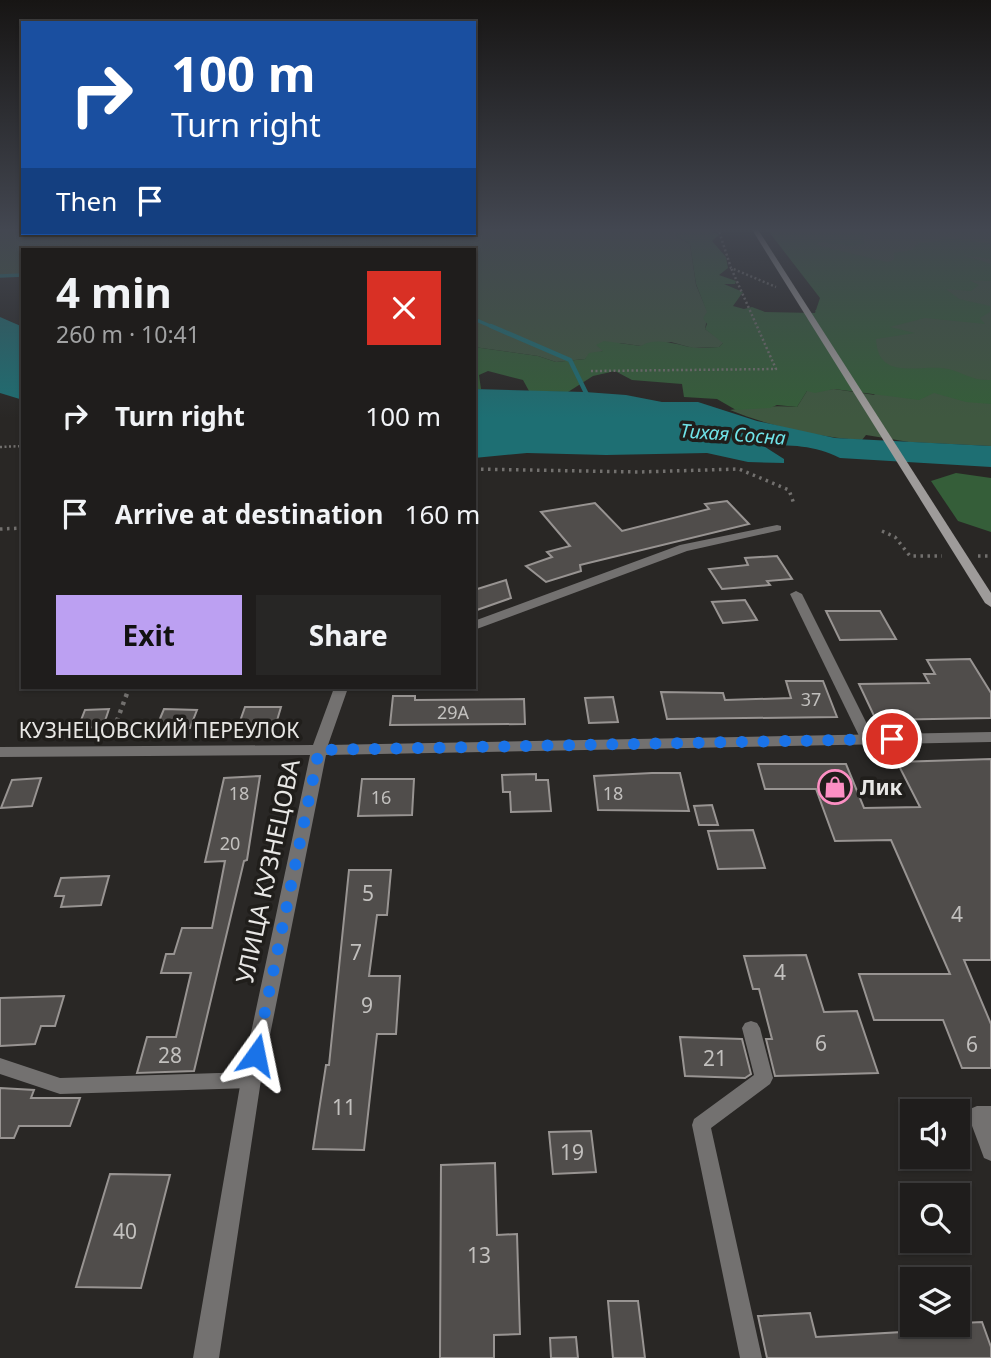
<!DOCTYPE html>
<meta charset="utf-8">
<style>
body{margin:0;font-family:"Noto Sans",sans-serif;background:#272625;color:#f1f3f6;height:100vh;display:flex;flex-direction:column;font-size:26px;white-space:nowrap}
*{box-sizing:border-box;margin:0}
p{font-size:23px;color:#a1a2a3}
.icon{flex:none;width:38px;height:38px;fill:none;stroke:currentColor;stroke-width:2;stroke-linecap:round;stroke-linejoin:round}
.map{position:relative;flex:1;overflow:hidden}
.details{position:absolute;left:21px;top:248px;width:455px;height:441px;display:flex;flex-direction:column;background:#1f1d1c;border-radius:0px;box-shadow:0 2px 5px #0004,0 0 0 2px #3c3b3b}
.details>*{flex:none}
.guide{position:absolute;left:21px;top:21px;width:455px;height:214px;border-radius:0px;box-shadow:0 2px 5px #0004,0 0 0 2px #3c3b3b;background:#1a4fa0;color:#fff;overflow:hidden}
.buttons{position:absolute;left:900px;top:1099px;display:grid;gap:14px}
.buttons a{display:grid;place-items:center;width:70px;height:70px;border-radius:0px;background:#1f1d1c;box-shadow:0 2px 5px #0004,0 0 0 2px #3c3b3b;font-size:35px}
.pin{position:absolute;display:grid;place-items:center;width:60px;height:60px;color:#fff;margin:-30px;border:4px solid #fff;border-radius:50%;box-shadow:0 2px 7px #0007}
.me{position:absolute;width:77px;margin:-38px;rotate:12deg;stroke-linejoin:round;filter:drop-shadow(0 0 5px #0008)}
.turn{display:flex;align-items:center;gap:24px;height:147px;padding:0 35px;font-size:32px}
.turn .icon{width:91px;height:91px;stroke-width:2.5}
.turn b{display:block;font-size:49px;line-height:60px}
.then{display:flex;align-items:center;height:66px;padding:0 35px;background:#0003;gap:14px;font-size:26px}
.round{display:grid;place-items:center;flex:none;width:74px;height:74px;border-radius:0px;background:#272625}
.headline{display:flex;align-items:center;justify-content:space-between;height:119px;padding:0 35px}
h1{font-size:42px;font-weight:700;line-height:52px}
.button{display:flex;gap:14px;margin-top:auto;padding:14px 35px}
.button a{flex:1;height:80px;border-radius:0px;background:#bca0f2;color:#111;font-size:28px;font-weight:700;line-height:80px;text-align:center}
.button a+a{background:#272625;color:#f1f3f6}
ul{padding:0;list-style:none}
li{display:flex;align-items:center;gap:21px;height:98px;padding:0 35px}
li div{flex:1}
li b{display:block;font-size:26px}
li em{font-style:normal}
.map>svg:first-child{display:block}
.green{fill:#3f5840}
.forest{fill:#355e39}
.water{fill:#1e6f73}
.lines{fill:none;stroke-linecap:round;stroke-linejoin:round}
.stream-far1{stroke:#1e6f73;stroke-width:3.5}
.stream{stroke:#1e6f73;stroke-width:4.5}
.building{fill:#504d4b;stroke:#989492;stroke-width:2}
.path-far2{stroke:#72706e;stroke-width:2.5;stroke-dasharray:2 2.5;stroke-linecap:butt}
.path-far1{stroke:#72706e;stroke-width:3.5;stroke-dasharray:2.5 4.5;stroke-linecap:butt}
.path{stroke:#72706e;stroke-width:4.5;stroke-dasharray:3.5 5;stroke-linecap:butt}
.lane{fill:#737170;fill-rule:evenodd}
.street{fill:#737170;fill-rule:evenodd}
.secondary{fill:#9e9b9a;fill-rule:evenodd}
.route{stroke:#1a73e8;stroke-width:12;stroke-dasharray:0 21.6}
.labels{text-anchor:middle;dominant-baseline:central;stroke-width:7;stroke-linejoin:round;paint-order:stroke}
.number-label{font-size:18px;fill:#c2c0be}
.far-water-label{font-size:19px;font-style:italic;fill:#70e4e9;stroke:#201e1b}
.street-label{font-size:21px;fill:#e8e7e5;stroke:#201e1b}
.poi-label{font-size:21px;font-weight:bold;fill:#e8e7e5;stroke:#201e1b;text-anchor:start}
.near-number-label{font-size:21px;fill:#c2c0be}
.near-street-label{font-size:24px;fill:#e8e7e5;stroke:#201e1b}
</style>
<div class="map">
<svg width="991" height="1358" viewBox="0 0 991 1358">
<rect width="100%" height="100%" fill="#292725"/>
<!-- green -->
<g class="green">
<path d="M0,228H23V233H474V228H605L624,233L675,230L677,237L690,244L696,285L708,313L705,329L724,342L719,347L693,348L671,342L641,346L620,343L585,359L556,362L538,356L474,347V250H23V277H0Z"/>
<path d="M789,228H991V446L909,442L866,435L862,440C817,437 772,427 730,410C752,407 775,405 797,407L807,391L834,389L875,395L867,389L815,310L847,313L798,246Z"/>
</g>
<!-- forest -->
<g class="forest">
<path d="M605,228H704L719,235L712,241L726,257L728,268L719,275L736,281L735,284H724L743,292L733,306L744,309L752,307L765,312L815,313L820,298L766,228L898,230L897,234H867L863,240L865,243L853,246L820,242L816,245L887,262L894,260V253L911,250L919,243L939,241L944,237L991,244V259L963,255L991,264V281L969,280L979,285L971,291L946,289L959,299L990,306V312L980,318L985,324L925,318L890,327L915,333L876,339C878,383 921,363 948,369C965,373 972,381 991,380V404L966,402L934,393L919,400L834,389L815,393L807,391L797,407L777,405L770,408L736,410L717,399L684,397L682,384L632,380L615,371L593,376L568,392L529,391L523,380L488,371L479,375L481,389H474V347L538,356L556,362L585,359L589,353L603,351L596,345L604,341L641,346C655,337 674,344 690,347C699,349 710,347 719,347L723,343L705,329L707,324L703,318L707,312L696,284L690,244L677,237L675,230L624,233Z"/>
<path d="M956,473L991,478V532L958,521L931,481Z"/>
</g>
<!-- water -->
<g class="water">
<path d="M0,317L23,327V400L0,393Z"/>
<path d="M474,389L585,392L626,395L662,402H698L757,421L835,438L991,446V467L840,458C815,445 790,445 762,445L784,459V463L748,462L707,453L606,455L527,453L474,458Z"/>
</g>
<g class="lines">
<!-- stream-far1 -->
<g class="stream-far1">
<path d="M0,276L23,275"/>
<path d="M474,319L495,328"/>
</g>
<!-- stream -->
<path class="stream" d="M491,326L570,360L589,399"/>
</g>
<!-- building -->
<g class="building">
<path d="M727,501L749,524L580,565L581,571L546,582L526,566L552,557L547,552L570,546L541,512L595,503L622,531L709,509L705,504Z"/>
<path d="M777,556L792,579L767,581L770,585L722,589L709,569L748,565L745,558Z"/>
<path d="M506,580L511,598L474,611V590Z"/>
<path d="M745,600L757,620L723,623L712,602Z"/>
<path d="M826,611H880L896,639L840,640Z"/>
<path d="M970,659L991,693V718L876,720L859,684L929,683L924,674H935L927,660Z"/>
<path d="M786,681H823L837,717L667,719L661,692L723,693L725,700L791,698Z"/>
<path d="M393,696H415V700L524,699L525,724L390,725Z"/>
<path d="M613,697L618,722L589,723L585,698Z"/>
<path d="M245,707H281L276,724H239Z"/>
<path d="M109,709L103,727L78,728L85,710Z"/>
<path d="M164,709L197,710L190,728H156Z"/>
<path d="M991,759V960H964L991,1024V1068H962L943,1020H874L859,974H950L891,840L835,841L816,789H765L758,764H846L864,808L920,807L897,762Z"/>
<path d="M652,773H680L689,811L598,810L594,776Z"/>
<path d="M536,774V780H548L551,811L511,812L510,792H503L502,775Z"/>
<path d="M260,776L247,860L244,861L194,1071L137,1073L147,1037H176L191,973H161L166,954H174L182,928H212L225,861L205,862L224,778Z"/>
<path d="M41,778L32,806L1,808L12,780Z"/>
<path d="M362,779H414L412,815L358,816Z"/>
<path d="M712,805L718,825H699L694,806Z"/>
<path d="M753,830L765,868L718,869L708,831Z"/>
<path d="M349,870H391L387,915H377L369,976H400L396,1034H377L364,1150L313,1149L326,1065H329Z"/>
<path d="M109,876L101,905L61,907L64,896H55L61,878Z"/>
<path d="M806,955L824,1012L857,1011L878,1073L775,1076L766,1039H772L759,989H753L744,956Z"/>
<path d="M64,996L55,1026H41L35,1044L0,1046V998Z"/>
<path d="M680,1037L742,1039L751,1074L745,1078L685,1076Z"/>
<path d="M0,1088L34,1090L31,1098H80L70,1126H19L14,1138H0Z"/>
<path d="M591,1131L596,1172L553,1174L549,1132Z"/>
<path d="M495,1163L497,1235L517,1234L520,1334L494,1335V1358H440L441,1165Z"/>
<path d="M110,1174L170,1175L141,1288L76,1287Z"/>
<path d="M608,1301H638L645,1358H613Z"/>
<path d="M810,1313L816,1337L902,1332L900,1326L982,1322L991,1347V1358H767L758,1316Z"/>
<path d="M576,1337L578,1358H551L550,1338Z"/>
</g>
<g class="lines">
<!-- path-far2 -->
<g class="path-far2">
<path d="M718,228L731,268L776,287"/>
<path d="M591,371L776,369L731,268"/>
<path d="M0,447L23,446"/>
</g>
<!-- path-far1 -->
<g class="path-far1">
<path d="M474,469L638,472L739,469L789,490L794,504"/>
<path d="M0,529L23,528"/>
<path d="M882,531L895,537L910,556H942"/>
<path d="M978,556H991"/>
</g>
<!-- path -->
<path class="path" d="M111,737L129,688"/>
<!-- lane -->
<g class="lane">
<path d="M796,591L802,594L875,740L873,743H863L861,740L790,594Z"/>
<path d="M751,1021L757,1023L760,1028L773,1078L770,1084L711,1128L762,1358H740L692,1125L694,1119L754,1075L742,1028L745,1023Z"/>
<path d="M0,1058L60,1078L251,1072L257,1074L260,1080L257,1086L251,1088L60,1094L0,1074Z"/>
<path d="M977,1106H991V1161L984,1158L968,1115L970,1109Z"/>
</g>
<!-- street -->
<g class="street">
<path d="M777,525L781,526V530L687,551L474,630V621L680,545Z"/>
<path d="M334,688H348L328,745L991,732V742L326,755L261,1080L219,1358H193L241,1080L310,755L0,757V747L313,745Z"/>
</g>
<!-- secondary -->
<path class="secondary" d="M751,228H757L991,593V607L985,603Z"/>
</g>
<!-- sky -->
<linearGradient id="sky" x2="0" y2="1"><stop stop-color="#171514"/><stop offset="0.55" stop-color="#434751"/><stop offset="1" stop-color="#434751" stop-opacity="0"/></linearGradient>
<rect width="991" height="418" fill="url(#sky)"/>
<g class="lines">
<!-- route -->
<path class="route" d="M256,1055L319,750L892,739"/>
</g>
<!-- icons -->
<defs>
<g id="shop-ring" transform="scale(1.75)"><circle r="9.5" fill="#201e1b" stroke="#fc8fc3" stroke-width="1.5"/><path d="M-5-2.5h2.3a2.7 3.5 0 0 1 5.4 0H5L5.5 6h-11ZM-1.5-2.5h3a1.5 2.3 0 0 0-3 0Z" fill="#fc8fc3"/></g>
</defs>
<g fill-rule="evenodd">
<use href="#shop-ring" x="835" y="787"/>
</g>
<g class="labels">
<!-- number labels -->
<g class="number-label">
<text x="811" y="699">37</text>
<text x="453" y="712">29А</text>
<text x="239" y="793">18</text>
<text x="613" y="793">18</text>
<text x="381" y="797">16</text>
<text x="230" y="843">20</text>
</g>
<!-- far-water labels -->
<g class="far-water-label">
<text transform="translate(733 434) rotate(4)">Тихая Сосна</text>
</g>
<!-- street labels -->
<g class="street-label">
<text x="159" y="730">КУЗНЕЦОВСКИЙ ПЕРЕУЛОК</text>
</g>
<!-- poi labels -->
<g class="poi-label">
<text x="860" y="787">Лик</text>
</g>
<!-- near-number labels -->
<g class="near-number-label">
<text x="368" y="893">5</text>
<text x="957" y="914">4</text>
<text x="356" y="952">7</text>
<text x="780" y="972">4</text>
<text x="367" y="1005">9</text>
<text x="821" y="1043">6</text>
<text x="972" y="1044">6</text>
<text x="170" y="1055">28</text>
<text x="715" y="1058">21</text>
<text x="344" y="1107">11</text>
<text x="572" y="1152">19</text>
<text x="125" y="1231">40</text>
<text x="479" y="1255">13</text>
</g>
<!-- near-street labels -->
<g class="near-street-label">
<text transform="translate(267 871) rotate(-78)">УЛИЦА КУЗНЕЦОВА</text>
</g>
</g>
</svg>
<div class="buttons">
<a><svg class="icon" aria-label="sound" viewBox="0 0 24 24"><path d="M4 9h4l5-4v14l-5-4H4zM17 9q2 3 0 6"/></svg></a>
<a><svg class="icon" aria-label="search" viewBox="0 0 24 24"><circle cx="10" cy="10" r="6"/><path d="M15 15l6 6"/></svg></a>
<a><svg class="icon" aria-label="layers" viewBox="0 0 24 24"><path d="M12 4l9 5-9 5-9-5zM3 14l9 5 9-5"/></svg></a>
</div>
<div class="pin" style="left:892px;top:739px;background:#d93025"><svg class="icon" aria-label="arrive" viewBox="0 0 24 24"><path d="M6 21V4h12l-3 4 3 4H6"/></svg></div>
<svg class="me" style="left:256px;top:1055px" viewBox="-20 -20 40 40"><path d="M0-17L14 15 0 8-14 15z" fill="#1a73e8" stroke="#fff" stroke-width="4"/></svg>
<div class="guide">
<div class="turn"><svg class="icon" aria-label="right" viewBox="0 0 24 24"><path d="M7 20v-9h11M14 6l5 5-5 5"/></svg><div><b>100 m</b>Turn right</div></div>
<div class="then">Then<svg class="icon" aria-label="arrive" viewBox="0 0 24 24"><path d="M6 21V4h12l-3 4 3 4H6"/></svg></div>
</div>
<section class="details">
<div class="headline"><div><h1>4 min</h1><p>260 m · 10:41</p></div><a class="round" style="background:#d93025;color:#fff"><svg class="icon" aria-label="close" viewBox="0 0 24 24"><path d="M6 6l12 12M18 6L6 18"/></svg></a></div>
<ul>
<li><svg class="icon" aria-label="right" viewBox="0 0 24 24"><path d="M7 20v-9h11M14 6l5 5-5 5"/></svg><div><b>Turn right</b></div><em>100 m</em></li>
<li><svg class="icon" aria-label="arrive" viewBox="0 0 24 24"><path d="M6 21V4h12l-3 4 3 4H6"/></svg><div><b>Arrive at destination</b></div><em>160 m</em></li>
</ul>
<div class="button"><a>Exit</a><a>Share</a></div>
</section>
</div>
